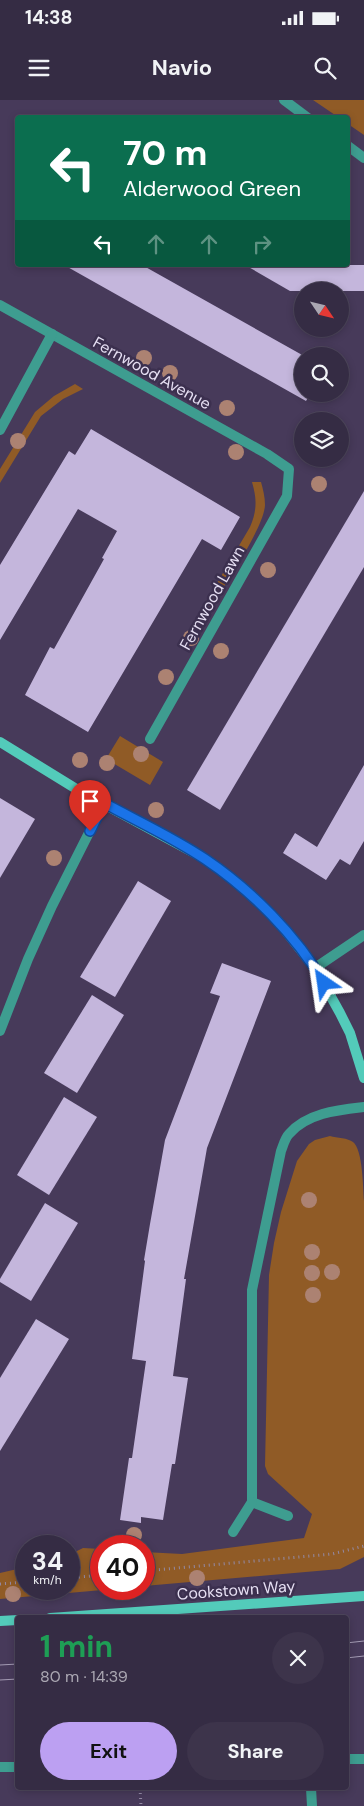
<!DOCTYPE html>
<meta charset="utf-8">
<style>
body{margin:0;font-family:"DM Sans",sans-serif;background:#3d344b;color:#f1f3f6;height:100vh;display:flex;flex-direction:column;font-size:19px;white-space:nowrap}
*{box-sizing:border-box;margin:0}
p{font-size:16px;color:#aaa7b2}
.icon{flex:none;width:28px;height:28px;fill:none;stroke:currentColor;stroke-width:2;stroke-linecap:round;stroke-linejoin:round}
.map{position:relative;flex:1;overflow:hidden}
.side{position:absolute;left:15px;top:1515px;width:334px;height:175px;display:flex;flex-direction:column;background:#352c44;border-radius:5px;box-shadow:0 2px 8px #0003,0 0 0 1px #4f485d}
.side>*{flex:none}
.guide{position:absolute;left:15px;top:15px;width:335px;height:152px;border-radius:5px;box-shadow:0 2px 8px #0003,0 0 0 1px #4f485d;background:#0b6e4f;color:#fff;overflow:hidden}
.needle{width:32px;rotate:125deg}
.tools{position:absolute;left:294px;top:182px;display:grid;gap:10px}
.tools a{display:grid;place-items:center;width:55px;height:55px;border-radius:50%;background:#352c44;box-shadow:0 2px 8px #0003,0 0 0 1px #4f485d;font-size:25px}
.speed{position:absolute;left:15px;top:1435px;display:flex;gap:10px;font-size:25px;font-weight:700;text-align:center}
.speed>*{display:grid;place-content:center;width:65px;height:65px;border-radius:50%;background:#352c44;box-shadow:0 2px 8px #0003,0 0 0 1px #4f485d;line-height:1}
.speed small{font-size:12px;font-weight:400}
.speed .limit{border:8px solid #d22;background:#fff;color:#111}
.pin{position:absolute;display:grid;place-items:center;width:42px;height:42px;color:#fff;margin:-51px -21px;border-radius:50% 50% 50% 0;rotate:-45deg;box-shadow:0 0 5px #0007}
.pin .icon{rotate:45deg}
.me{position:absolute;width:55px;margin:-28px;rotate:328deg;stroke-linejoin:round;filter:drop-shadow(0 0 4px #0008)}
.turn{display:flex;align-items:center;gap:18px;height:105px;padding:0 25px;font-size:22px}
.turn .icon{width:65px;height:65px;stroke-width:2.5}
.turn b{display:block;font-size:35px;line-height:42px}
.lanes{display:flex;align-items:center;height:48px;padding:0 25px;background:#0003;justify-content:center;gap:25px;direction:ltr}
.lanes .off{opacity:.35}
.round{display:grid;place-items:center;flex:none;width:52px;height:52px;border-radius:26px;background:#3d344b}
.headline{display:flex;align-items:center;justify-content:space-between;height:85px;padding:0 25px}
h1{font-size:30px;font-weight:700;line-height:38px;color:#1e9e55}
.primary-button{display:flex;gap:10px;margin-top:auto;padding:10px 25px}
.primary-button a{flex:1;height:58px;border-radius:30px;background:#bca0f2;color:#111;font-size:20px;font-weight:700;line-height:58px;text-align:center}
.primary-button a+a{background:#3d344b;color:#f1f3f6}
.status{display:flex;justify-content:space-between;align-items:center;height:35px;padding:0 25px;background:#352c44;direction:ltr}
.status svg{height:14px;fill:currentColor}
header{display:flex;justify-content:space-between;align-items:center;height:65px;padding:0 25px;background:#352c44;font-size:22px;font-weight:700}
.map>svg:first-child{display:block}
.green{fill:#905b26}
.building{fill:#c4b6dc}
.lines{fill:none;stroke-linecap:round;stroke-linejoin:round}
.path{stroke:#948aa5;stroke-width:3;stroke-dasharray:1 4;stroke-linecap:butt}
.lane{stroke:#3e9d90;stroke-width:10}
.street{stroke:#3e9d90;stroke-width:10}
.secondary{stroke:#53cbba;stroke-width:10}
.tram{stroke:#a49bb4;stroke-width:1}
.tree{fill:#ac8272}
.route-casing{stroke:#114b97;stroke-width:12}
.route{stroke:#1a73e8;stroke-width:9}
.labels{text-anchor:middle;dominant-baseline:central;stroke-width:5;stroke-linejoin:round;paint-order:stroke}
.street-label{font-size:16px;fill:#e6dff3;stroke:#3c304f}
</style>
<div class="status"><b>14:38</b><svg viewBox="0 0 49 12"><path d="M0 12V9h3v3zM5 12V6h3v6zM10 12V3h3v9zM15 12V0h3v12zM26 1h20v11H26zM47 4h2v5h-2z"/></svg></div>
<header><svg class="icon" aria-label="menu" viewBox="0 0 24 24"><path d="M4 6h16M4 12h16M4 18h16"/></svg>Navio<svg class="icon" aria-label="search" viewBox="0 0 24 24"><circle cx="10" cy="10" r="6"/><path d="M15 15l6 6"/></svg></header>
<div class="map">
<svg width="364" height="1706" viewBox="0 0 364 1706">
<rect width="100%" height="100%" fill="#473a5a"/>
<!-- green -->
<g class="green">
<path d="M313,0H364V35L348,24V18L338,17Z"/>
<path d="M75,284L83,289L63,299L41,316L0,383V369L35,312L54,296Z"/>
<path d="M252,382H261C263,389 265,397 265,405C264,428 224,485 211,508L203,507L250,427C257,411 257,399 252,382Z"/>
<path d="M120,636L163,662L150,685L106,659Z"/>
<path d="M330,1036C337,1038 348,1038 353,1042C363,1050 363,1088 364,1101V1457L340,1469L144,1486V1452L182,1454L304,1438L312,1414L268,1374L265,1366L269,1175L274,1143L281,1112L297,1061L309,1044L315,1040Z"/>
<path d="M83,1448L101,1449V1489H114L0,1499V1473L26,1467V1489H69V1455Z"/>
</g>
<!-- building -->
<g class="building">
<path d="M64,165H142L304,256L302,294H310L306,301Z"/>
<path d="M245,165H364V191H290Z"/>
<path d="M91,329L240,417L221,450L202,439L88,632L25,595L50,547L54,549L104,459L102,458L117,431L78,409L0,540V465L69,351L75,355Z"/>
<path d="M364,391V467L220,710L187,690Z"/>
<path d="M364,665V741L350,765L340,759L326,780L283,753L295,733L317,747Z"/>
<path d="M0,698L35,719L0,778Z"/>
<path d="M138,781L171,801L115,897L80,877Z"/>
<path d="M222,863L271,881L207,1048L184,1179H186L173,1276L188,1278L175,1364H172L163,1420L141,1417V1423L120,1420L129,1358H132L146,1261L132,1259L145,1161L144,1160L150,1124L165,1040L220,896L210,893Z"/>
<path d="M92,895L124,915L77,993L44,973Z"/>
<path d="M64,997L97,1017L49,1095L17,1075Z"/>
<path d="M45,1103L78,1123L31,1201L0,1182V1179Z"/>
<path d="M36,1219L69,1239L0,1351V1278Z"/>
</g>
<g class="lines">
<!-- path -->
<g class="path">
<path d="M144,1471L332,1454L364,1446"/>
<path d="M69,1478L101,1475"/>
<path d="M0,1484L26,1482"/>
<path d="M140,1688L141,1706"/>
</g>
<!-- lane -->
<g class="lane">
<path d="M346,1659H364"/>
<path d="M0,1667H18"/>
<path d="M311,1688L312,1706"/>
</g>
<!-- street -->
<g class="street">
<path d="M284,0L308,18"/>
<path d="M348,46L364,58"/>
<path d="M0,205L267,354L289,369L287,396L150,639"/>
<path d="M0,330L52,234"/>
<path d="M315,868L364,835"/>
<path d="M0,931L28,859L52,806L104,703"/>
<path d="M288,1416L252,1402V1190L281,1051C283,1046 285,1038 289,1034C307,1013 338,1010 364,1007"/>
<path d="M233,1432L252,1402"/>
</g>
<!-- secondary -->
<g class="secondary">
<path d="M0,642L78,690L204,758L240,785L276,819L315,868L340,913L350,933L364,978"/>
<path d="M50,1518L364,1496"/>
<path d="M0,1521L18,1520"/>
</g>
<!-- tram -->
<g class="tram">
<path d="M346,1543L364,1541"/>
<path d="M346,1558L364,1556"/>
<path d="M0,1565L18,1564"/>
<path d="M0,1580L18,1579"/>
</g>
</g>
<!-- trees -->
<g class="tree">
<circle cx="144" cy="258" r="8"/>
<circle cx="170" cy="273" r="8"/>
<circle cx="227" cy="308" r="8"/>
<circle cx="18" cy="341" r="8"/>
<circle cx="236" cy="352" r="8"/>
<circle cx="319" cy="384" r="8"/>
<circle cx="268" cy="470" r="8"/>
<circle cx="191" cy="538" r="8"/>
<circle cx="221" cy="551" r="8"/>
<circle cx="166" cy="577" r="8"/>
<circle cx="141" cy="654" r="8"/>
<circle cx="80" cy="660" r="8"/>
<circle cx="107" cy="663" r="8"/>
<circle cx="156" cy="710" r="8"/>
<circle cx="54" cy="758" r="8"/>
<circle cx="309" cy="1100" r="8"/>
<circle cx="312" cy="1152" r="8"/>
<circle cx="332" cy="1172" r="8"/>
<circle cx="312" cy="1173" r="8"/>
<circle cx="313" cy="1195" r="8"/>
<circle cx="134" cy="1435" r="8"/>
<circle cx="197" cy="1478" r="8"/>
<circle cx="13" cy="1494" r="8"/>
</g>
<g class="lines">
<!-- route casing -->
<g class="route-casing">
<path id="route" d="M90,731L104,703C137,721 174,738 205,759C251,790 296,835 324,883"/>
</g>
<!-- route -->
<use href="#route" class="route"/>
</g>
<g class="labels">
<!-- street labels -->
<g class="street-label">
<text transform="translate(152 273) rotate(29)">Fernwood Avenue</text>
<text transform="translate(212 498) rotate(-61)">Fernwood Lawn</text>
<text transform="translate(236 1490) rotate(-4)">Cookstown Way</text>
</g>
</g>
</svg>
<div class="tools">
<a><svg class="needle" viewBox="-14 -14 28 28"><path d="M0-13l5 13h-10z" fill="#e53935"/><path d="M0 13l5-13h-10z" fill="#aaa7b2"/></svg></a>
<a><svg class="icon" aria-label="search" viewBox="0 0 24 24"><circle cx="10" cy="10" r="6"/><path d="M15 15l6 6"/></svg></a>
<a><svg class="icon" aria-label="layers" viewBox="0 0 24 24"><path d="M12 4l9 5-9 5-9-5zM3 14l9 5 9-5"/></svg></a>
</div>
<div class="speed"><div>34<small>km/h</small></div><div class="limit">40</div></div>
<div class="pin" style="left:90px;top:731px;background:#d93025"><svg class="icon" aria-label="arrive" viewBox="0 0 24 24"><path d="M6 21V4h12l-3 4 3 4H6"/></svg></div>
<svg class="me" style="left:324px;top:883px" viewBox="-20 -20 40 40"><path d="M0-17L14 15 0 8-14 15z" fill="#1a73e8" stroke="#fff" stroke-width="4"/></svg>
<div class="guide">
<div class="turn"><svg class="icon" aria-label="left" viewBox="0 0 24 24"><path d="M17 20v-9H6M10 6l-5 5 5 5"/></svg><div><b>70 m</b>Alderwood Green</div></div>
<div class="lanes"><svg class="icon" aria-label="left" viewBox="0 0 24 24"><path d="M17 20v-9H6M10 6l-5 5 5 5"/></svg><svg class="icon off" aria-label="ahead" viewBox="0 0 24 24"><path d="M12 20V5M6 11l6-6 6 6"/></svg><svg class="icon off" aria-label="ahead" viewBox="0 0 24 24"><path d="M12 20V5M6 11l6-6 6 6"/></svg><svg class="icon off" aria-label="right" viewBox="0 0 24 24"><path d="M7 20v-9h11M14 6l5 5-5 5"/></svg></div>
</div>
<section class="side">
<div class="headline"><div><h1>1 min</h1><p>80 m · 14:39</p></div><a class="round"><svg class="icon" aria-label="close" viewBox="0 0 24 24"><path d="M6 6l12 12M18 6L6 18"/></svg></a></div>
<div class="primary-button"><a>Exit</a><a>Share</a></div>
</section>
</div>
